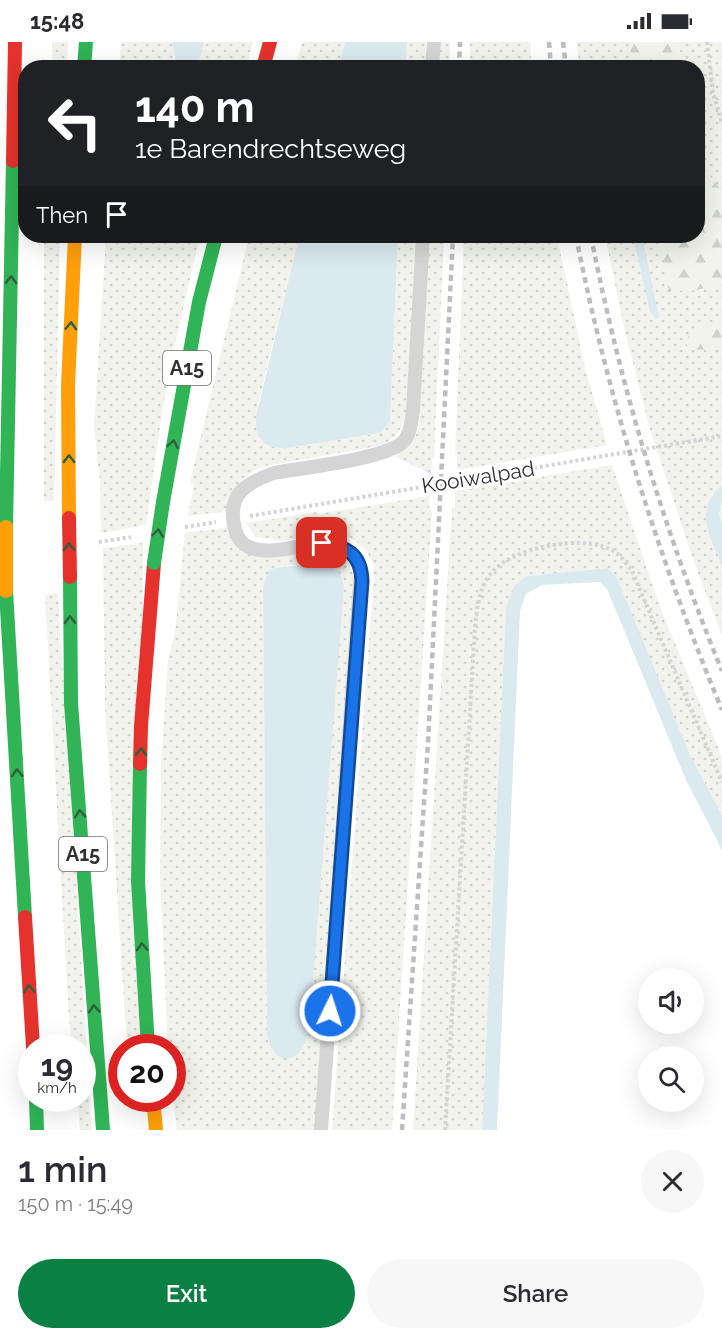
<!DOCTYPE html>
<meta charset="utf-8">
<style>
body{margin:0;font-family:Raleway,sans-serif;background:#f7f7f7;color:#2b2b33;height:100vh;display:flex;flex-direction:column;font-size:22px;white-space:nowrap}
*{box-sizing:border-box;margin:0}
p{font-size:20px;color:#7c7c81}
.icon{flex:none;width:33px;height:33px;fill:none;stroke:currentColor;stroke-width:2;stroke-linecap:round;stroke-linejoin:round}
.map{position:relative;height:1088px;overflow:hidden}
.side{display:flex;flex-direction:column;background:#fff;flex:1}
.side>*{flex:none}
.banner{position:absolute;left:18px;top:18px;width:687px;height:183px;border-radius:24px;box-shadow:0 6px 24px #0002;background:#202124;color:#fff;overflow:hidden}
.tools{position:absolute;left:638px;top:926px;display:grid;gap:12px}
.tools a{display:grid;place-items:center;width:66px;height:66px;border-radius:50%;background:#fff;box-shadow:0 6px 24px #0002;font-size:30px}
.speed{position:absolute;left:18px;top:992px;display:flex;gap:12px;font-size:30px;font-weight:700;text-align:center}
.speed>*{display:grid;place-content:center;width:78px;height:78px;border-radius:50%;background:#fff;box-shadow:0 6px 24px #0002;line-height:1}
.speed small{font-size:15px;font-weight:400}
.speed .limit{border:9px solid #d22;background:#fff;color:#111}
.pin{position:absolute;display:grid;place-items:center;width:51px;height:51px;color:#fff;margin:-26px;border-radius:12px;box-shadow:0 3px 9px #0006}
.me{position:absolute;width:66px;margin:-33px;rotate:4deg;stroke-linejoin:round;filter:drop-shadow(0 0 4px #0008)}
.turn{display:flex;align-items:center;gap:21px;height:126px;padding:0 18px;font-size:27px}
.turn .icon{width:78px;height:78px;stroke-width:2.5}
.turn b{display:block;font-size:42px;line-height:51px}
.then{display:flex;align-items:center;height:57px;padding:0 18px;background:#0003;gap:12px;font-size:22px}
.round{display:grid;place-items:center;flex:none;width:63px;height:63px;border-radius:32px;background:#f7f7f7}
.summary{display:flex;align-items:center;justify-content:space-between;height:102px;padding:0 18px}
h1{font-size:36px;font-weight:600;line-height:45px}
.cta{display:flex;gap:12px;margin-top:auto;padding:12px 18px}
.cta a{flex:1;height:69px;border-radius:36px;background:#0b8043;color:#fff;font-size:24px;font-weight:600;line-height:69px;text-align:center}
.cta a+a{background:#f7f7f7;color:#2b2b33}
.status{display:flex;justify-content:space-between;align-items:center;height:42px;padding:0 30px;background:#fff;direction:ltr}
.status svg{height:16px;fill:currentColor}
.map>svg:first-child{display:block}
.grass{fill:url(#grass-dots);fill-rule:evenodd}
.forest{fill:url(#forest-firs)}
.water{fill:#dbeaef}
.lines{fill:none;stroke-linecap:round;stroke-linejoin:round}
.path{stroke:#d4d4d4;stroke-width:4;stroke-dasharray:3 3;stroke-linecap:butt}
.lane{stroke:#d5d5d5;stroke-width:14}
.fast{stroke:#30b455;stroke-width:14}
.slow{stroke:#ff9f0a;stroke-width:14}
.jam{stroke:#e5322d;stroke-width:14}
.rail{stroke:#bdbdbd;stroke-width:4.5;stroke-dasharray:6 4.5;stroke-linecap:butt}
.fast-bridge{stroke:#30b455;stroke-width:14}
.slow-bridge{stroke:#ff9f0a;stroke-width:14}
.jam-bridge{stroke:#e5322d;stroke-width:14}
.oneway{stroke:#315f3e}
.route-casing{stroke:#114b97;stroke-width:15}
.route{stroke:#1a73e8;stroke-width:10}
.labels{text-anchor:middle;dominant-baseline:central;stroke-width:6;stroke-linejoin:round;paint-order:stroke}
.shield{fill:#fff;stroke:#6f6f6f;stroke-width:1.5}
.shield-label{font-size:20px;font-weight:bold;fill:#313131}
.street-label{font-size:21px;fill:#313131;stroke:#fff}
</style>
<div class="status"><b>15:48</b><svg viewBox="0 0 49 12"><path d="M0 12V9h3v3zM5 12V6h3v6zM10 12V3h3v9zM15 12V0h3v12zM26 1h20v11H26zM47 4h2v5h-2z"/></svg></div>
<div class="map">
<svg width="722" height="1088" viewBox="0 0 722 1088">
<defs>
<pattern id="grass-dots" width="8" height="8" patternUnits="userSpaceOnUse" patternTransform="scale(1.5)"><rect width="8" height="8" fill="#f1f3ec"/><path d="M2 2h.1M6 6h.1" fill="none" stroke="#cfd1cb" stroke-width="1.8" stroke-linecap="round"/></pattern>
<pattern id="forest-firs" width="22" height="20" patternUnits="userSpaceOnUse" patternTransform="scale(1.5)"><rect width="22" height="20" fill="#f1f3ec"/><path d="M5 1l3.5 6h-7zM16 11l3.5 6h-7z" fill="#cfd1cb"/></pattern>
</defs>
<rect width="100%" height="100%" fill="#fff"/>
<!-- grass -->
<g class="grass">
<path d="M52,0H68L67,25H53Z"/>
<path d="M121,0H172L175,17L180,25L119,26Z"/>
<path d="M204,0H253L246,25L192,26L197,21Z"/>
<path d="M302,0H345L339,25L295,26Z"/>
<path d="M407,0H426L425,25L406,26Z"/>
<path d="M441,0H450V25L439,26Z"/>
<path d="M470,0H530L532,25H470Z"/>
<path d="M577,0H722V593L695,523L649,384L624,285L605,194H698V26L579,25Z"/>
<path d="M44,194H60L54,458L44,459Z"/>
<path d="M106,194H200L177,293L162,370L146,483L101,491L100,442L94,384Z"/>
<path d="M249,194H299L258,362L260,398L268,404L287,406L373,392L390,380L398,194H416L406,369C402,387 397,398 378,404L260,425C240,436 233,447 229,469L188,474L194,443L190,440Z"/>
<path d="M430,194H444L434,416H432L431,432L396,415L413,398L419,387Z"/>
<path d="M464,194H557L585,326L607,403L457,428V413L455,412Z"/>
<path d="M612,423L661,568L722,715V773L690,713L616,536L606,526L527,534L506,565L482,1088H413L452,466H455V449Z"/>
<path d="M430,454L429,468L432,469L392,1088H332L373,547L374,524L366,507L348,494L329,491L283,499L256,495L246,481L317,470L318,472Z"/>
<path d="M229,485L236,503L327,506C339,511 348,516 356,526L316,1088H177L172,1047V1005H168L160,836L161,722L168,618L175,591L185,491ZM306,521H318L269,1002L267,990L263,545L275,526Z"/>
<path d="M143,501L140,1005H127L105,664L103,506Z"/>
<path d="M58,551L92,1088H80L77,1056H82V1005H72L69,977L45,553Z"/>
</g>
<!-- forest -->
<g class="forest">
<path d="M630,0H681L679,25H632Z"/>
<path d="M698,119L722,149V242L692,249H669L658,194H698Z"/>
<path d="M722,277V307L690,308L684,298L699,286Z"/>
</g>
<!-- water -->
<g class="water">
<path d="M172,0H204C199,17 201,26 180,25L175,17Z"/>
<path d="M345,0H407L406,25H339Z"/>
<path d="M299,194H398L390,380L381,390L373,392L287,406C263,406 256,399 256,375Z"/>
<path d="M633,194H642L659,276L655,277L650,269Z"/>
<path d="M722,444V460L719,471L722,481V524C710,495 693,468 722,444Z"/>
<path d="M318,521C334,523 341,529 344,544L309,990C301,1023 272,1028 267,990L263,545L269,529L275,526Z"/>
<path d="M607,526L617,536L690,713L722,773V808L686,738L607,547L600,540L542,543L526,552L520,569L497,1088H482L506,565L515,543L527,534Z"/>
</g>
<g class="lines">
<!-- path -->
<g class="path">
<path d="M707,0L713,51L722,81"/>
<path d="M250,474L722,394"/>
<path d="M185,485L216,480"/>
<path d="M99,500L131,495"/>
<path d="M445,1088L475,585C477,565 479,544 493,529C516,504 587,491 615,510C621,514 626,522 631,527L722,740"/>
</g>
<!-- lane -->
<g class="lane">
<path d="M432,26L434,0"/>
<path d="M321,1088L361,527C341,475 285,521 249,505C242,502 237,495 235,487C226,454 245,441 274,431C300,426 388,417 404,399C411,391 411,379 413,369L423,194"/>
</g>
<!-- fast -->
<g class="fast">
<path d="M84,26L86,0"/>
<path d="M163,460L199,260L216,194"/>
<path d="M6,485L13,119"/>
<path d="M70,535L71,661L103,1088"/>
<path d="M6,549L25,875"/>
<path d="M140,722L138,839L148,1005"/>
<path d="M36,1056L37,1088"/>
</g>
<!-- slow -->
<g class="slow">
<path d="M69,476L68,343L75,194"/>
<path d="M153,1056L156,1088"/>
</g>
<!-- jam -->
<g class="jam">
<path d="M263,26L270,0"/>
<path d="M13,119L15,0"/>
<path d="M140,722L141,684L154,521"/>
<path d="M25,875L33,1005"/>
</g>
<!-- rail -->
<g class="rail">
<path d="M549,0L551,26"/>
<path d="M563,0L566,26"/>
<path d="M459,26L460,0"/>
<path d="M576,194C608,357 658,514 722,668"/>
<path d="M591,194C620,343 664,488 722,629"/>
<path d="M402,1088L428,701L453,194"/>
</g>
<!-- fast-bridge -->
<path class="fast-bridge" d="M154,521L163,460"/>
<!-- slow-bridge -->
<path class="slow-bridge" d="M6,485V549"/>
<!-- jam-bridge -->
<path class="jam-bridge" d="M69,476L70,535"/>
</g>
<!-- one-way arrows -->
<defs><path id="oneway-chevron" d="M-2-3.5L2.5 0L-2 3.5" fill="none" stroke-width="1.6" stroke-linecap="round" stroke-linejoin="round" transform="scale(1.5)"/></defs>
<g class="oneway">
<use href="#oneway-chevron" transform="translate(11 238) rotate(-89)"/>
<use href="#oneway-chevron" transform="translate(71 284) rotate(-87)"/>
<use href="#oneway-chevron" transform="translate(173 402) rotate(-80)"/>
<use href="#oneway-chevron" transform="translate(69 417) rotate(-90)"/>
<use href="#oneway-chevron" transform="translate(158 491) rotate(-82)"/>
<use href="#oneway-chevron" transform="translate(69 505) rotate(-91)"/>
<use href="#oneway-chevron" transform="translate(70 578) rotate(-91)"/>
<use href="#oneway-chevron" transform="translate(141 710) rotate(-89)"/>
<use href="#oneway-chevron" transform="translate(17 731) rotate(-93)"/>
<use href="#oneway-chevron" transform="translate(80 772) rotate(-94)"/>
<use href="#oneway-chevron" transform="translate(142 905) rotate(-93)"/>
<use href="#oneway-chevron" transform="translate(29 947) rotate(-93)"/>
<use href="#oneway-chevron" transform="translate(94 967) rotate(-94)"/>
</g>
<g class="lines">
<!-- route casing -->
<g class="route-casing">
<path id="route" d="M322,501C347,505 361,511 362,539L330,969"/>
</g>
<!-- route -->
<use href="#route" class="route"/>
</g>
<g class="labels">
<!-- shield labels -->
<g class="shield">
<rect x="163" y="309" width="48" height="34" rx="4.5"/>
<rect x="59" y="795" width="48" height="34" rx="4.5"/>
</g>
<g class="shield-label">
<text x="187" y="326">A15</text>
<text x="83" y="812">A15</text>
</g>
<!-- street labels -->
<g class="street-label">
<text transform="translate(478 435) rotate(-9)">Kooiwalpad</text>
</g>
</g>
</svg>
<div class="tools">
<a><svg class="icon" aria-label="sound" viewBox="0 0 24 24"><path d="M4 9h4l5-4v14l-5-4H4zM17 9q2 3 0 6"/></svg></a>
<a><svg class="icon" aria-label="search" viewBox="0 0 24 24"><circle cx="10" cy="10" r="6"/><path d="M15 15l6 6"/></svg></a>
</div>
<div class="speed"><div>19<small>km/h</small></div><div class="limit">20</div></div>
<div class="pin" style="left:322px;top:501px;background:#d93025"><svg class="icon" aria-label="arrive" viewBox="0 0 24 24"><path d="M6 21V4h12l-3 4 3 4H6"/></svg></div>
<svg class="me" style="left:330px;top:969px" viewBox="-20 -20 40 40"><circle r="17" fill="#1a73e8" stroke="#fff" stroke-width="3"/><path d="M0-11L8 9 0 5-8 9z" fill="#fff"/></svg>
<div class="banner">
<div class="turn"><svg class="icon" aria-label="left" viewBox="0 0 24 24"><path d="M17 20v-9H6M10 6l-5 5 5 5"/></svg><div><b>140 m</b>1e Barendrechtseweg</div></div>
<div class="then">Then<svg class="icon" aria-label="arrive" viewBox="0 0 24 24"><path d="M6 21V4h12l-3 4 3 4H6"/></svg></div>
</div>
</div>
<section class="side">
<div class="summary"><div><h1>1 min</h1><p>150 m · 15:49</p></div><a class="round"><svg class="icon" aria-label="close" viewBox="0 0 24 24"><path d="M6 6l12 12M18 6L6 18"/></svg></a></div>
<div class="cta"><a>Exit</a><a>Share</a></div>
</section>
